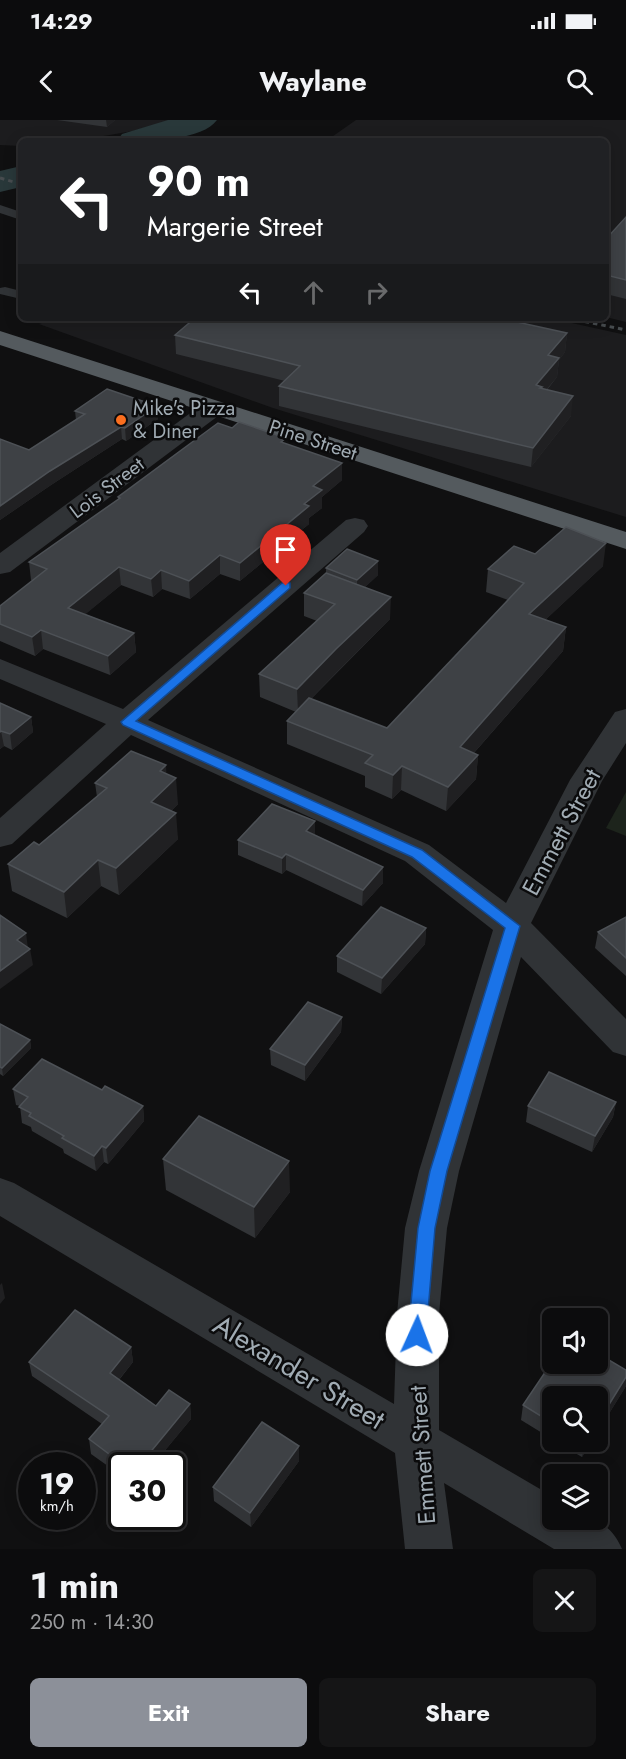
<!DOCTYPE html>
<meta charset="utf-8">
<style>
body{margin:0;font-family:Jost,sans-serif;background:#151516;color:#f1f3f6;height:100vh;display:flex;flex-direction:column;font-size:22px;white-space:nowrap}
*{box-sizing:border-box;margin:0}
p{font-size:20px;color:#9a9b9d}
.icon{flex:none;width:33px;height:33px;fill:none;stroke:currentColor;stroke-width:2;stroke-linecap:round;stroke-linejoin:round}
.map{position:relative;height:1429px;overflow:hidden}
.sheet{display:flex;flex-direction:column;background:#0c0c0d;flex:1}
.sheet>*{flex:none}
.guide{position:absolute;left:18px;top:18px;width:591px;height:183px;border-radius:9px;box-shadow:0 3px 15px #0003,0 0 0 2px #2c2c2e;background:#202124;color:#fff;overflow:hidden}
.buttons{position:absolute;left:542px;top:1188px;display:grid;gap:12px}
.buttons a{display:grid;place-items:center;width:66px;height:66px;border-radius:9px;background:#0c0c0d;box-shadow:0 3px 15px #0003,0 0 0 2px #2c2c2e;font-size:30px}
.speed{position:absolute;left:18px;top:1332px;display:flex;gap:12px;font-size:30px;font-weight:700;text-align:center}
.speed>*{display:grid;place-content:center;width:78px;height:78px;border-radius:50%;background:#0c0c0d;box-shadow:0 3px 15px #0003,0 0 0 2px #2c2c2e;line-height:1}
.speed small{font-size:15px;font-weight:400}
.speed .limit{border:3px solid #111;border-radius:9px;background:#fff;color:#111}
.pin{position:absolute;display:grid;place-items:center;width:51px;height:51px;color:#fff;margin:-62px -26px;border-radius:50% 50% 50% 0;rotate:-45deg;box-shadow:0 0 6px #0007}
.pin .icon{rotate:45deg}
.me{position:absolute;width:66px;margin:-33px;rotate:2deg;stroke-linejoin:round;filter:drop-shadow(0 0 4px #0008)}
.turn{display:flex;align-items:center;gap:21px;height:126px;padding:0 30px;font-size:27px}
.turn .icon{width:78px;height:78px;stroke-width:2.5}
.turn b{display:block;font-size:42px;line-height:51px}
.lanes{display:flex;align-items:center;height:57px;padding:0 30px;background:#0003;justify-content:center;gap:30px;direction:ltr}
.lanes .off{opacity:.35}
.round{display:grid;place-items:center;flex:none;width:63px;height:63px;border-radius:9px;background:#151516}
.headline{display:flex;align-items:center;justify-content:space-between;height:102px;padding:0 30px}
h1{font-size:36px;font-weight:700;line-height:45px}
.action{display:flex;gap:12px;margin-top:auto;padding:12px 30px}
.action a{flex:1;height:69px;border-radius:9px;background:#8c9099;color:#fff;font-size:24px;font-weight:700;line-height:69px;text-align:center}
.action a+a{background:#151516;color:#f1f3f6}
.status{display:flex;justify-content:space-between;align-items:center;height:42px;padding:0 30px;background:#0c0c0d;direction:ltr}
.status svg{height:16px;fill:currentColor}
header{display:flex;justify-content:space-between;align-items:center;height:78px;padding:0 30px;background:#0c0c0d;font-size:27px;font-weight:700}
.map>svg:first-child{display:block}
.built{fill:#1c1c1e}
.green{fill:#1d241c}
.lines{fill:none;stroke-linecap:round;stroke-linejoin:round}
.river{fill:#29383a;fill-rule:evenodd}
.service{fill:#303336;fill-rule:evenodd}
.minor{fill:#303336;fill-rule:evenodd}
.trunk{fill:#545a5e;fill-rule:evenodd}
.rail{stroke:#474c4f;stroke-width:3;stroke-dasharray:4.5 4;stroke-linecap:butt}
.wall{fill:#323437}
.shaded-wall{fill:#202022}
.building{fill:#3e4145;stroke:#4d5156;stroke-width:1.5}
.route{fill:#1a73e8;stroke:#114b97;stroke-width:1.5}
.poi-dot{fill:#fa6e1f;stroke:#0b0b0c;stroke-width:2}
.labels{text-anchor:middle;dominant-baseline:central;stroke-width:5;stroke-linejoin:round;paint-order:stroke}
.far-poi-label{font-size:20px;fill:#a0abb3;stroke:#0b0b0c;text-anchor:start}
.far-street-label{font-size:20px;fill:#a0abb3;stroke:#0b0b0c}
.street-label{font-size:24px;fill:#a0abb3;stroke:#0b0b0c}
.near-street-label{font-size:28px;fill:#a0abb3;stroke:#0b0b0c}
</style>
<div class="status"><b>14:29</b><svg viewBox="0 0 49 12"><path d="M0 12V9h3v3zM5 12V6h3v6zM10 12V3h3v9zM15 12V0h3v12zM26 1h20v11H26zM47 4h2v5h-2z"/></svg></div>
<header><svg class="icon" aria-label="back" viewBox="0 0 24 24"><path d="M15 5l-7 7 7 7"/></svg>Waylane<svg class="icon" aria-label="search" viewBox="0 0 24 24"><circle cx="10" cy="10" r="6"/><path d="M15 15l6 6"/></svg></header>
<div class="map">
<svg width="626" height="1429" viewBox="0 0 626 1429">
<rect width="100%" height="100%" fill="#101011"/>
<!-- built -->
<g class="built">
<path d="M0,0H172L133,11L74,21H21V26L0,25Z"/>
<path d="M356,0H626V202L606,197V21H326Z"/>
<path d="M54,198H549L626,215V397L273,288L39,204Z"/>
</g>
<!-- green -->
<path class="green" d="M626,672V716L606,708Z"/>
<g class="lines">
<!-- river -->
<g class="river">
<path d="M168,0H217C201,22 142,21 117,21L122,14Z"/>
<path d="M21,46V67L0,72V51Z"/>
</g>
<!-- service -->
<g class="service">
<path d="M0,85L21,92V100L0,93Z"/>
<path d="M5,167L21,171V179L0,174V168Z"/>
</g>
<!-- minor -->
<g class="minor">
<path d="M213,281L222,283L225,288L222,293L10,452L0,454V433L204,283Z"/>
<path d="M355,398L364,400L368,406L364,412L148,600L429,725L506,783L570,660L615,592L626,589V623L602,661L531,803L626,899V936L613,932L521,837L459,1051L447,1108L439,1194V1310L552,1376V1400C585,1400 607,1394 622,1429H554L444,1363L453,1429H405L395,1333L0,1096V1058L14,1063L394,1284L397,1194L405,1108L419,1051L493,810L405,741L131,615L12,724L0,727V698L106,604L0,559V539L123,589L346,400Z"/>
</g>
<!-- trunk -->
<path class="trunk" d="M0,211L626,412V429L0,225Z"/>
<!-- rail -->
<g class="rail">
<path d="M0,58L21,64"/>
<path d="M568,198L626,210"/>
</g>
</g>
<!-- wall -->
<g class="wall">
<path d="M57,0H115L107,7Z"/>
<path d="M626,97V179L606,174V119Z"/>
<path d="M567,213L565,232L559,240L557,257L547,270L571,296L531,347L279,286V266L285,261L176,234L175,215Z"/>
<path d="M75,291L158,299L126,321L122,319L51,365L0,400V319L29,330L76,300Z"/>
<path d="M286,324L342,343V360L322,377V388L309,398V404L240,461L220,454L190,479L162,469L153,477L121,465L85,494L134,513L136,532L110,555L43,529L35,536L0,521V486L33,461L31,460L29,442L118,380V377Z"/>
<path d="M535,434L603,446L545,500L566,507L563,531L474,633L478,635L476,659L446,691L401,670L392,679L365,667V656L287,624V601L296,592L260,577L259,554L317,501L304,496V473L326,454V448L378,441V455L365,467L390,499L311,579L387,608L508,480L486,472L488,449Z"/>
<path d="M0,583L31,597L33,612L12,630L4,626L0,629Z"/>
<path d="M166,645V654L178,684L171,691L178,719L119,775L101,766L67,798L12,771L8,744L39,725L97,677L95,663Z"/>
<path d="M315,715L383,763L362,786L286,750L282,754L238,735V720Z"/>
<path d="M626,797V856L595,828L598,812Z"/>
<path d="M426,808L425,824L381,874L337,852V836Z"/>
<path d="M342,897L341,912L305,961L271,945L270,929Z"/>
<path d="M0,904L30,920L31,928L3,956L0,954Z"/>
<path d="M13,969L102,970L143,986L144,1001L108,1044L104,1042L96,1051L64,1033L63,1029L32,1011L31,1007L22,1003L20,986L16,985Z"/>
<path d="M616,982L613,997L592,1032L526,1002L528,986Z"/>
<path d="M163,1039L290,1072L255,1118L166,1070Z"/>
<path d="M131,1227L133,1242L119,1260L156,1286L190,1284L191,1299L152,1346H122V1356L91,1334L89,1319L102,1304L32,1256L29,1242Z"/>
<path d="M597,1233L626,1250V1266L597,1313V1276H552V1319L521,1300L523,1285L552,1242V1244H597Z"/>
<path d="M556,1322H592L582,1337Z"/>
<path d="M299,1326V1341L251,1407L214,1381L213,1367Z"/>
</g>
<!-- shaded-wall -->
<g class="shaded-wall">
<path d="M106,0H115L107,7Z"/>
<path d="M567,213L565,232L559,240L557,257L540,277L536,265L548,235Z"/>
<path d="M573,276L571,296L531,347L533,328Z"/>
<path d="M157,286L158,299L126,321L125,308Z"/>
<path d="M121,307L122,319L51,365L0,400V386L50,351Z"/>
<path d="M342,343V360L322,377V388L309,398V404L240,461V443L304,384L313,366Z"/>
<path d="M606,423L603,446L526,518L529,494Z"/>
<path d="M220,435V454L190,479L189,461Z"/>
<path d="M378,441V455L357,475V460Z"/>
<path d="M119,447L121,465L70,507L68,488Z"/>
<path d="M161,450L162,469L153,477L151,459Z"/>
<path d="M391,477L390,499L336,553L298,592L297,569L336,529Z"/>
<path d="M566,507L563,531L458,651L460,627Z"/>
<path d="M41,510L43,529L35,536L32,517Z"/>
<path d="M134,513L136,532L110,555L108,536Z"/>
<path d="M31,597L33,612L12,630L10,614Z"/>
<path d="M1,611L4,626L0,629V612Z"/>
<path d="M478,635L476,659L446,691L448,667Z"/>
<path d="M166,645L167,666L176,658L178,684L153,708L151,682L160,651Z"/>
<path d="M402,646L401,670L392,679L393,655Z"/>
<path d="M176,693L178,719L119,775L116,748Z"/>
<path d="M315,701V717L306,711Z"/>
<path d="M286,734V750L282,754V738Z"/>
<path d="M98,740L101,766L67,798L64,772Z"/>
<path d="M383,747V763L362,786L363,770Z"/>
<path d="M426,808L425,824L381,874L382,858Z"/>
<path d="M26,813L28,829L17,820Z"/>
<path d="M30,829L33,845L0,869V851Z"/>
<path d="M342,897L341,912L305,961V945Z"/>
<path d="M30,920L31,928L3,956L2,948Z"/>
<path d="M616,982L613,997L592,1032L595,1016Z"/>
<path d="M143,986L144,1001L108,1044L106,1028Z"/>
<path d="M102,1026L104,1042L96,1051L94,1036Z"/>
<path d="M289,1041L290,1072L255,1118L254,1087Z"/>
<path d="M2,1163L5,1178L0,1184V1165Z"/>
<path d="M131,1227L133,1242L112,1268L110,1253Z"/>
<path d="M626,1257V1266L597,1313V1304Z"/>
<path d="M190,1284L191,1299L152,1346H139Z"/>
<path d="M586,1322H592L582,1337L585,1323Z"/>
<path d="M299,1326V1341L251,1407L250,1393Z"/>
</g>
<!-- building -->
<g class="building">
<path d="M626,97V160L606,155V119Z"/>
<path d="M195,198H499L567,213L548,235L559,238L536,265L542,267L540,268L573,276L533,328L279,266L300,246L175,215Z"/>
<path d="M107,269L157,286L125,308L121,307L50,351L0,386V319L29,330L85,294L75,291Z"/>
<path d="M239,302L286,318L281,322L342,343L313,366L322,370L304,384L309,386L240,443L220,435L189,461L161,450L151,459L119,447L68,488L134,513L108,536L41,510L32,517L0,504V486L47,449L29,442L120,378L118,377L218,303L232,308Z"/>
<path d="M566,407L606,423L529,494L566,507L460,627L478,635L448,667L402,646L393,655L365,643L373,635L287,601L309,578L387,608L524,463L488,449L514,426L535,434Z"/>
<path d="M347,429L378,441L357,460L326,448Z"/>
<path d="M326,453L391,477L336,529L297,569L259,554L335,484L304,473Z"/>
<path d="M0,583L31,597L10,614L1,611L0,612Z"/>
<path d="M131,631L166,645L160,651L176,658L151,682L176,693L116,748L98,740L64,772L8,744L34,722L39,725L107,668L95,663Z"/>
<path d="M272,684L315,701L306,711L383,747L363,770L286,734L282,738L238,720Z"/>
<path d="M381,787L426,808L382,858L337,836Z"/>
<path d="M0,795L26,813L17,820L30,829L0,851Z"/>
<path d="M626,797V838L598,812Z"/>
<path d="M308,882L342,897L305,945L270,929Z"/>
<path d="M0,904L30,920L2,948L0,947Z"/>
<path d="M42,939L102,970L105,966L143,986L106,1028L102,1026L94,1036L62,1018L64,1016L29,996L31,993L19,987L28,977L13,969Z"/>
<path d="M549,952L616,982L595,1016L528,986Z"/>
<path d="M199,996L289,1041L254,1087L163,1039Z"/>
<path d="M75,1190L131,1227L110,1253L156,1286L169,1270L190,1284L139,1346H125L89,1319L109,1296L29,1242Z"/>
<path d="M597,1233L626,1250V1257L597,1304V1276H552V1303L523,1285L552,1242V1244H597Z"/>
<path d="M262,1302L299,1326L250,1393L213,1367Z"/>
</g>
<!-- route -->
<path class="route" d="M286,462L290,463V468L136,601L422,730L520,806L447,1051L435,1108L426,1215L424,1221L417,1223L411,1221L408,1215L418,1108L430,1051L505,808L412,737L123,605L121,602L282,463Z"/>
<!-- markers -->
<circle class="poi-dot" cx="121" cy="300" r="6"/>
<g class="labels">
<!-- far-poi labels -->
<g class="far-poi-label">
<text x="133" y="288">Mike's Pizza<tspan x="133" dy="23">&amp; Diner</tspan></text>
</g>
<!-- far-street labels -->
<g class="far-street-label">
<text transform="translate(313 320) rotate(18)">Pine Street</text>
<text transform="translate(107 368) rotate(-37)">Lois Street</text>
</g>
<!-- street labels -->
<g class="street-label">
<text transform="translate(561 712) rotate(-62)">Emmett Street</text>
<text transform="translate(422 1335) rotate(-94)">Emmett Street</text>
</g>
<!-- near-street labels -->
<g class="near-street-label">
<text transform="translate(299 1252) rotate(31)">Alexander Street</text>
</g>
</g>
</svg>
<div class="buttons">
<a><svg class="icon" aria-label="sound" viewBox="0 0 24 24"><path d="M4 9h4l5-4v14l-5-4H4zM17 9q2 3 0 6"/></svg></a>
<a><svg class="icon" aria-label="search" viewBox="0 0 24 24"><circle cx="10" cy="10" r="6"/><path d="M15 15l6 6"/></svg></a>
<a><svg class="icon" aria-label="layers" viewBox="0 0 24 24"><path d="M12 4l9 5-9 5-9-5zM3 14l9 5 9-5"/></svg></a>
</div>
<div class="speed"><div>19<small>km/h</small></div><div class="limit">30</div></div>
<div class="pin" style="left:286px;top:466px;background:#d93025"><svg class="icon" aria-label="arrive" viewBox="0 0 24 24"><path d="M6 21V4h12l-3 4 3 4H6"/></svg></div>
<svg class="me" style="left:417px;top:1215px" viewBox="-20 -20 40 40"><circle r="19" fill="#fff"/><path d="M0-13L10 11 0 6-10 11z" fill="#1a73e8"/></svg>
<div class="guide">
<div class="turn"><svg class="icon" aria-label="left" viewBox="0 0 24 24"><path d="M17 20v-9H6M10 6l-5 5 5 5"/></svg><div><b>90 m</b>Margerie Street</div></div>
<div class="lanes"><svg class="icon" aria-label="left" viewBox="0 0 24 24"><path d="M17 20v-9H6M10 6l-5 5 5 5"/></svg><svg class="icon off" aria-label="ahead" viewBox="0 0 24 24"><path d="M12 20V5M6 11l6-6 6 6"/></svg><svg class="icon off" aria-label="right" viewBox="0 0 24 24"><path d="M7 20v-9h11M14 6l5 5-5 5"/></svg></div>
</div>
</div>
<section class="sheet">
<div class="headline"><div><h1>1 min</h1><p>250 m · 14:30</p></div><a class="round"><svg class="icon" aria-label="close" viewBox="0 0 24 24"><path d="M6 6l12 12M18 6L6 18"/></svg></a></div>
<div class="action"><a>Exit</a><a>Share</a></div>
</section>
